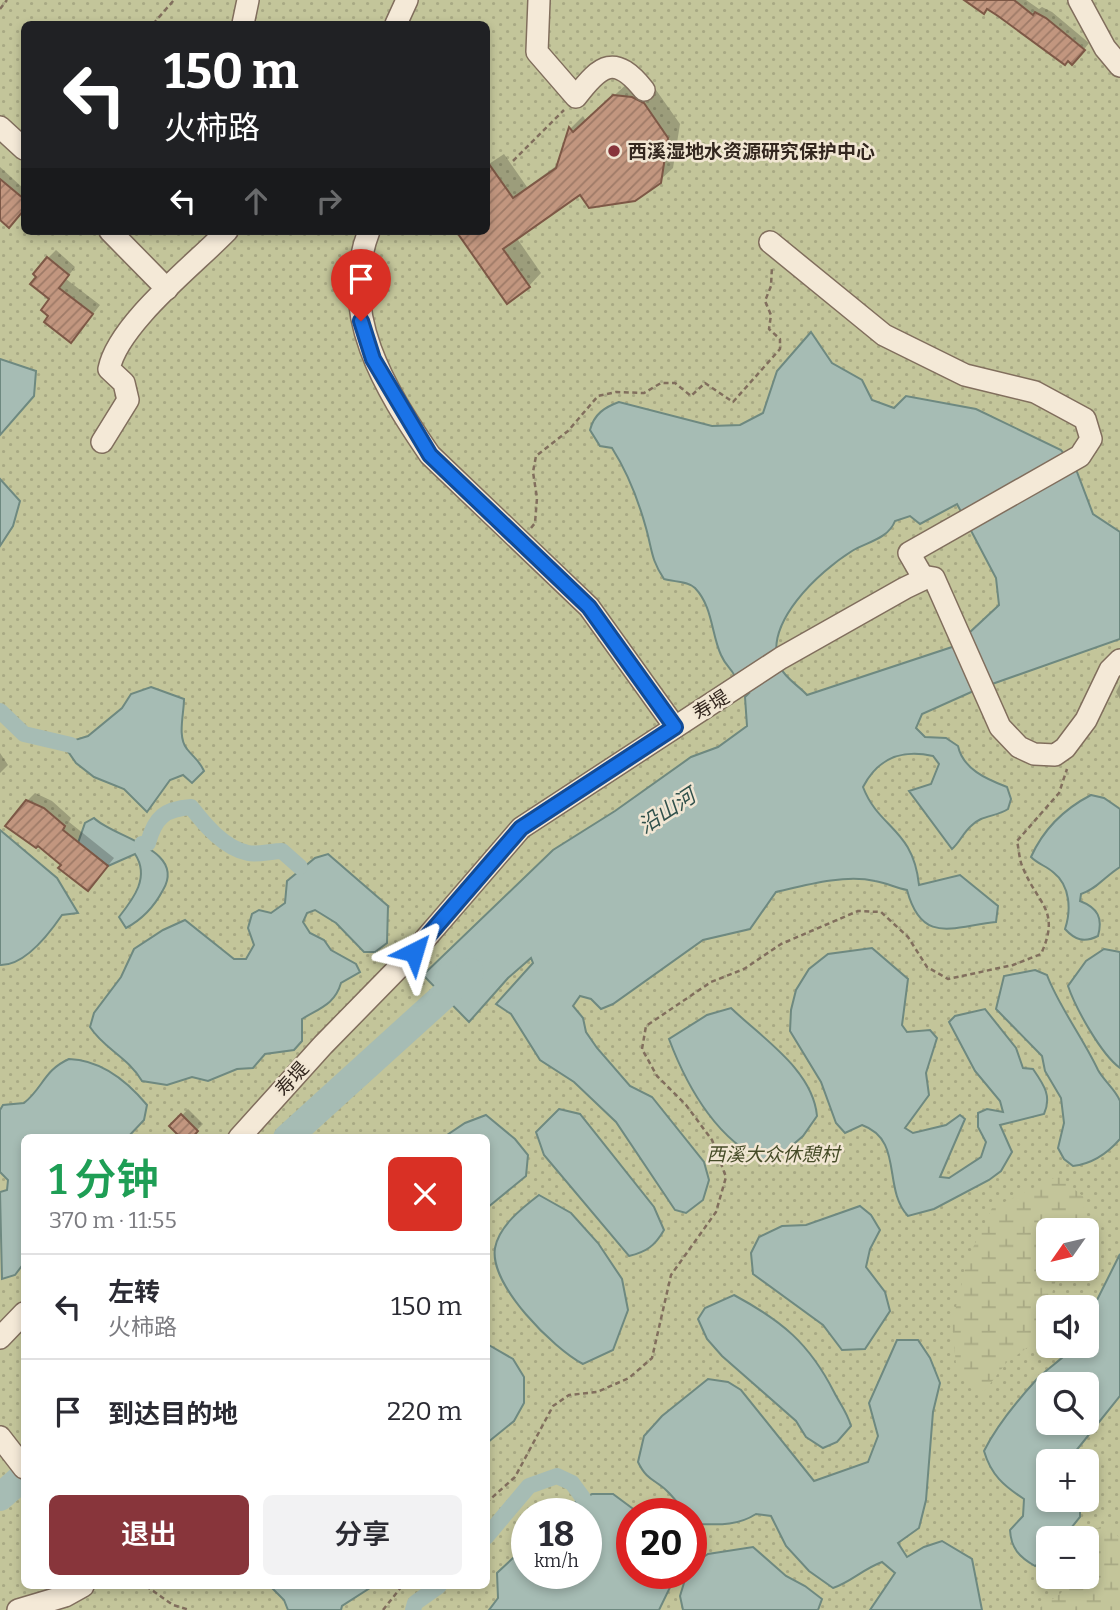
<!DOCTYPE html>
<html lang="zh">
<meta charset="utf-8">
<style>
body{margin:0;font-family:Bitter,"Noto Sans SC",serif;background:#f2f2f3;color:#2b2b33;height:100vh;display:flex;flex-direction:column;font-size:26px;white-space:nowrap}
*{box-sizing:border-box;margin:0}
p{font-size:23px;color:#7c7c81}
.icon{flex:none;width:38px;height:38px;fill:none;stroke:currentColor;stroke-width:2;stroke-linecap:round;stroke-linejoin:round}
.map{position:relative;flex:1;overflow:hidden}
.details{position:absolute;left:21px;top:1134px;width:469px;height:455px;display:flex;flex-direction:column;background:#fff;border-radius:10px;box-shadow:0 4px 10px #0003}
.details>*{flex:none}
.banner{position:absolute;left:21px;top:21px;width:469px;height:214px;border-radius:10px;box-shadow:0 4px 10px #0003;background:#202124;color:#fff;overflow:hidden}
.needle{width:46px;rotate:236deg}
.tools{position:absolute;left:1036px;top:1218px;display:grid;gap:14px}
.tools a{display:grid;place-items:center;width:63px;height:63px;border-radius:10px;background:#fff;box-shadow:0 4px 10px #0003;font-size:35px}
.speed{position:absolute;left:511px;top:1498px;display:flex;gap:14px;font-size:35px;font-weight:700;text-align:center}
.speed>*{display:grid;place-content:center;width:91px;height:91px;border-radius:50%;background:#fff;box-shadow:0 4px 10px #0003;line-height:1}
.speed small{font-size:18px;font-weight:400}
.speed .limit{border:10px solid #d22;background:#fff;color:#111}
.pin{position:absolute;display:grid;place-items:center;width:60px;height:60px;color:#fff;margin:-72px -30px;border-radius:50% 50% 50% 0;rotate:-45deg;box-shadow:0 0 7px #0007}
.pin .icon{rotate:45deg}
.me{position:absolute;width:77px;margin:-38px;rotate:40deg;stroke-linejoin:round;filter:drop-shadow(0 0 5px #0008)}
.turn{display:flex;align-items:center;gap:24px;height:147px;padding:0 28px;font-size:32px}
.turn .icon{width:91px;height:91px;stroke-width:2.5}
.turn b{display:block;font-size:49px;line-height:60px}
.lanes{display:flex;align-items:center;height:66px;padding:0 28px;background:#0003;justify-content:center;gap:35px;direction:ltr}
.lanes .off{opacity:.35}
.round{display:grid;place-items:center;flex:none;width:74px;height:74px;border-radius:10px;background:#f2f2f3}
.headline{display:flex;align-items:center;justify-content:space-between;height:119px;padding:0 28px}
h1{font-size:42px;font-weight:600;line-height:52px;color:#1e9e55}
.cta{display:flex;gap:14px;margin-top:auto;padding:14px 28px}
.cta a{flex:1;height:80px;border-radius:10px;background:#88353b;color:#fff;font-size:28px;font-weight:600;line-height:80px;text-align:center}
.cta a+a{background:#f2f2f3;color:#2b2b33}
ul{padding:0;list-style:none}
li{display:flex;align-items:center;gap:21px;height:105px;padding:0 28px;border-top:2px solid #e1e1e2}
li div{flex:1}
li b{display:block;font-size:26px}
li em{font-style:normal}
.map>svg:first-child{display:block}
.green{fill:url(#green-dots);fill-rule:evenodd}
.wetland{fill:url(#wetland-marsh)}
.water{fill:#a6bcb4;stroke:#6e8980;stroke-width:2;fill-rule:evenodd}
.shadow{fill:#0003}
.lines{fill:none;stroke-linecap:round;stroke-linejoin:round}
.canal{stroke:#a6bcb4;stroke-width:16}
.river{stroke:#a6bcb4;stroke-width:28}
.building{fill:url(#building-hatch);stroke:#7d5846;stroke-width:2}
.minor-casing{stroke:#816e5d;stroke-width:24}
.path{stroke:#816e5d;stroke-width:2.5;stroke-dasharray:5 3.5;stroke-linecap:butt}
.minor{stroke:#f4e9d7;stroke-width:21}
.route-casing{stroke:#114b97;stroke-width:18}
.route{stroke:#1a73e8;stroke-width:12}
.poi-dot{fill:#88353b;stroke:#f1e6d3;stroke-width:2.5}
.labels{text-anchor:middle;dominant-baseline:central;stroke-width:5;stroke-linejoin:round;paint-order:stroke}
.poi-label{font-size:19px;font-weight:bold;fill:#33271f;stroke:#f1e6d3;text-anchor:start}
.street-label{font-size:19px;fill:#33271f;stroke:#f1e6d3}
.park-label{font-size:19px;font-style:italic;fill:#464c28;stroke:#f1e6d3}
.water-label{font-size:21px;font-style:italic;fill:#30514c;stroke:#f1e6d3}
</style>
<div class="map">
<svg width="1120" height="1610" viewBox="0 0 1120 1610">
<defs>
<pattern id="green-dots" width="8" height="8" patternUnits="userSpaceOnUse" patternTransform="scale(1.75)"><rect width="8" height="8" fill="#c3c59a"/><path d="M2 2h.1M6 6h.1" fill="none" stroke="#a8a984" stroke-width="1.8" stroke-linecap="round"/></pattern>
<pattern id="wetland-marsh" width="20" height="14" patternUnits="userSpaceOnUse" patternTransform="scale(1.75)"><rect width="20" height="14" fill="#c3c59a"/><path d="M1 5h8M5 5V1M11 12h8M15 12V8" fill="none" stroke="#a8a984"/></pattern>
<pattern id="building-hatch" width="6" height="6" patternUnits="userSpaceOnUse" patternTransform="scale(1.75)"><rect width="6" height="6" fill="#c2967f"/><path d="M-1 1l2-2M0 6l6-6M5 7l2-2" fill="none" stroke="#9e7a67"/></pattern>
</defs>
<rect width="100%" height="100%" fill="#e8dbc5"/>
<!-- green -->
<path class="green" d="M0,0H1120V1610H0ZM24,24H486V231H24ZM24,1138H486V1586H24ZM1048,1230H1087V1269H1048ZM1048,1307H1087V1346H1048ZM1048,1384H1087V1423H1048ZM1048,1461H1087V1500H1048ZM527,1514H586V1573H527ZM632,1514H691V1573H632ZM1048,1538H1087V1577H1048Z"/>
<!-- wetland -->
<g class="wetland">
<path d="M1058,1176L1085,1198L1081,1229L1048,1230V1269H1059L1039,1339L1006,1363L984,1392L957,1375L952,1323L968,1258L992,1208Z"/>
<path d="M1110,1522L1120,1540V1610H1036L1060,1594L1075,1577H1087V1549L1092,1531Z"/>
</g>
<!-- water -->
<g class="water">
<path d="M811,332L832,363L862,380L872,400L894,408L906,396L976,409L1061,450L1077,472L1093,514L1120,532V639L978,689L922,714L916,728L925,737L946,738L958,746C963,769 986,779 1007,787L1011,799L1008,809C996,817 981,815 971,826C963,833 960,842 952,849L909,791L931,784L939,764L933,756C901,749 878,758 863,787C879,829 913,828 919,885L960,875L998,906L996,922C954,926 922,946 907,890C896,888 887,883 875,881C845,874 806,885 776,892L750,929L703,940L613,1004L601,1009L591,999L580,996L573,1006L583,1018L586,1032L597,1048L630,1086L652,1097L704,1162L709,1180L703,1200L686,1213L675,1210L616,1122L574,1082L540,1060L511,1014L496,1004L533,963L531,958L508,978L469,1022L423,975L553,850L615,811L691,757L718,747L747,726L745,697L749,693L737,688C736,669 728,671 721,655C711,633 713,607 695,588C688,581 674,582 664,579C651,560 652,549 646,528C638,499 628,473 612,448L600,446L590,430C594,414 605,407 619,402L712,426L740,425L763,413L777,371ZM957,504L996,578L999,605L955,646L807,695C799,686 785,678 780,667C761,624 820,571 852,551C867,542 888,539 895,521L910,516L920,524Z"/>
<path d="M0,359L36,371L34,396L0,435Z"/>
<path d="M0,479L20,501L13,526L0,546Z"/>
<path d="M151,687L184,699C184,714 177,737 187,749C194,758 199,760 204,771L192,783L183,775L170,780L147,812L124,789L94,777L76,763L67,750L75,740L88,736L122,708L131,694Z"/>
<path d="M1091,795L1104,798L1120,809V867C1105,876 1097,889 1081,894L1080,901C1098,908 1103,918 1098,936C1084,943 1075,940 1065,929C1071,911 1071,886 1053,872C1046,866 1038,864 1031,857C1043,830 1064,809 1091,795Z"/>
<path d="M94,818C114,838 187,849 163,890C154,907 143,919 126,928L119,917C134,898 150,877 135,854L108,866L78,843L85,823Z"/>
<path d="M0,830L57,878L78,913L62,915C49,934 25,966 0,965Z"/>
<path d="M328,854L388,906L387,943L375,952H364L336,923L315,910L307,913L303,922L310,933L324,940L331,950L356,964L360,972L341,983C335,1004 320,1008 302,1019V1041L294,1050L265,1054L253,1068L237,1069L208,1081L192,1077L167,1085L142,1081C128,1057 104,1049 90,1027L94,1013L121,977L134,949L163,930L185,920L234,959H246L254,945L248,928L252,914L259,910L271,913L285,903L287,881L315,858Z"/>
<path d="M872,948L908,979L902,1025L907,1032L930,1030L937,1038L926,1073L929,1095L905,1128L913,1133L946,1125L960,1115L965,1119L940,1177L949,1178L981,1157L986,1142L978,1127V1113L987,1109L1003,1112L1000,1101L975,1071L949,1022L955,1016L985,1009L1016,1048L1023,1068L1033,1069C1044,1085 1052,1096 1044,1114L1000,1125L1012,1152L1001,1171L989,1180L934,1209L908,1216C882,1188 904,1140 862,1125L845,1133L836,1123L821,1082L790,1031L791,1010L796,990L809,969L828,954Z"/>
<path d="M1104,949L1120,952V1068C1101,1054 1076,1009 1068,986L1086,961Z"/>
<path d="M1035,970L1047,975C1058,1005 1083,1038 1098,1070C1104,1081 1116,1090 1120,1101C1120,1112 1120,1128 1120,1139C1107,1154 1092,1164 1073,1166L1064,1159L1058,1148L1064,1123L1061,1098L1045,1071L1042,1056L996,1009L1004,976Z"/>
<path d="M731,1008C762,1038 813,1070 817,1116L803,1136L772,1163C720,1147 687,1087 669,1039L707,1015Z"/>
<path d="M69,1059C101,1060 127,1081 147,1105L144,1120L128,1137L24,1138V1263L15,1275L2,1279L0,1192L7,1190L8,1180L0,1172V1110L3,1105L24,1103C43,1088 44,1070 69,1059Z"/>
<path d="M559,1109L580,1114L654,1207L664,1230C655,1246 646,1252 629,1256L544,1155L536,1132Z"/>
<path d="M486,1115L515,1139L528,1155L526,1176L487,1208L486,1138L444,1137L465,1123Z"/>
<path d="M539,1195L571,1213L598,1243L622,1279L628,1310L613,1350L583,1364C554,1349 489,1285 495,1248C499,1226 522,1208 539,1195Z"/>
<path d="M860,1206L871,1215L880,1230L870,1249L866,1267L885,1292L890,1311L865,1349L842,1350L823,1325L753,1274L751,1253L759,1237L782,1226L806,1225Z"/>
<path d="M1120,1254V1396L1075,1452L1073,1461H1048V1500H1080V1517L1063,1538H1048V1559L1035,1566C1019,1557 1011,1548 1010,1530L1023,1516L1024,1499C1004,1486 991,1475 984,1451C997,1425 1017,1401 1037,1379C1049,1367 1062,1360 1074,1346H1087V1320ZM1048,1384H1087V1423H1048Z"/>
<path d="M734,1295C782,1321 809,1343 834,1392C840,1404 847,1412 851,1426L837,1442L823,1448L806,1437L796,1421L722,1356L707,1339L698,1319L705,1308Z"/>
<path d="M897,1340H918L930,1358L940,1383L933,1412L926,1500L919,1528L898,1543L907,1557L924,1547L942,1541L972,1559L982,1610H870L895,1573L882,1562C863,1569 851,1582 833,1588L809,1571L786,1546L771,1516L756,1514C739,1525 721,1525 700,1524C688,1514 681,1507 670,1494C657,1479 648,1483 638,1462L644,1436L662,1416L708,1379L728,1382L741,1390L814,1481L868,1462L878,1436L869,1403Z"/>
<path d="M487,1344L513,1359L524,1377V1403L514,1421L487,1443Z"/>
<path d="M592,1494H613L640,1514H632V1573H677L659,1610H489L498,1598L497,1573L527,1545V1573H586V1514H551Z"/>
<path d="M753,1547L786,1576L805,1586L822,1599L818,1610H683L680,1596L687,1573H691V1565L708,1554Z"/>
<path d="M270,1586H373L342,1606L341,1610H288L284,1600Z"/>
</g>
<!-- shadow -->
<g class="shadow">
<path d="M967,0H1026L1039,9L1042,7L1052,12L1089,43L1078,57L988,7Z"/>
<path d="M628,83L646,85L656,90L680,124L673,168L659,181L580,192L516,237L541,273L529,286L458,231H486V166L504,154L527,187L559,164L571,128L583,116L586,121Z"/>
<path d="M0,167L24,189V208L9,226L0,218Z"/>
<path d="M56,250L75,267L66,279L100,305L79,332L51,316L48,258Z"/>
<path d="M1120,684V699L1116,692Z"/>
<path d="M0,753L8,765L0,773Z"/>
<path d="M35,793L52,801L71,818L69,822L114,858L95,882L63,864L39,843L27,801Z"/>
<path d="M188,1109L203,1124L189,1138L172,1126Z"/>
</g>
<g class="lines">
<!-- canal -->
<g class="canal">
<path d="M0,711L24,734L71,745"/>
<path d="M142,844L148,843C155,817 165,809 191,807C205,825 224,848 248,853C258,855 272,851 282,851L300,867"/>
<path d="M486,1537L529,1486L557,1476L572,1483L583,1498"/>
<path d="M413,1610L415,1603L439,1586"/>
</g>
<!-- river -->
<g class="river">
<path d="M287,1138L470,972"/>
<path d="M0,1497L24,1476"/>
</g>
</g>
<!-- building -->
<g class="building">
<path d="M964,0H1014L1033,15L1035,12L1046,18L1085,50L1072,65L1068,61L1065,65L998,16L987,9L984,14Z"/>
<path d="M613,95L632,97L644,103L668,138L661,183L635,201L589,208L580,195L503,249L530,287L507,304L456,231H486V160L513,198L556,168L569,127L573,132Z"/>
<path d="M0,179L24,199V210L9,228L0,220Z"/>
<path d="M47,257L69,275L59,288L93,314L71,343L44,322L48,316L41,310L49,299L30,284L36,277L33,274Z"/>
<path d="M26,800L44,808L65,826L63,830L108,866L88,891L58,868L61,865L38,846L36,848L5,826Z"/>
<path d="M181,1114L198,1131L192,1138H181L169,1126Z"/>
</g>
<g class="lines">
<!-- minor casing -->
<g class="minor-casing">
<g id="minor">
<path d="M539,0L537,52L576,97C601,64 615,54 644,90"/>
<path d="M1079,0L1105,48L1120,66"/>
<path d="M243,24L248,0"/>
<path d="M396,24L407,0"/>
<path d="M0,127L24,149"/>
<path d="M110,231L167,289"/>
<path d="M369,231C337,313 385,389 430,455L589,607L675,727"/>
<path d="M770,242L884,335L965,375L1035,392L1085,419L1091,439L1080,456L909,553L924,579"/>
<path d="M102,442L128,400L124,383L109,369C118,324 194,265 227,231"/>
<path d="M239,1138L323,1045L414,952L521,828L781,658L905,588L928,577L934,578L1000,727L1019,747L1034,754L1055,755L1065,748L1086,720L1110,670L1120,660"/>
<path d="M0,1338L24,1313"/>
<path d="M0,1437L24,1468"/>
<path d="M18,1610L65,1596L83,1586"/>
</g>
</g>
<!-- path -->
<g class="path">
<path d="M0,9L7,0"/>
<path d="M153,24L174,0"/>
<path d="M513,161L564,110"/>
<path d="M531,528L535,523L537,498L533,472L536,456L568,431L598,396L616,392L644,393L661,383H675L691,396L705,383L733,402L780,349V339L769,329L771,315L765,301L771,286L772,266"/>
<path d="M486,1503L515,1477L553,1406L569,1395L597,1392L629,1378L652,1358L671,1275L716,1212L726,1177L712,1140L686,1105L657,1076L642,1049L646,1026L711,982L744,969L781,944L858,911L881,912L908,937L927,967L948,979L1013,965L1041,954C1061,910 1038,905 1023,868C1019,860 1019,849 1017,841L1059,793L1067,769"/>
<path d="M146,1586L173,1605L190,1610"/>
<path d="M383,1610L402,1586"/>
</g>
<!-- minor -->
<use href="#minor" class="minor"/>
</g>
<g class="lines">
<!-- route casing -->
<g class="route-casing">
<path id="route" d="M361,321L373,359L430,455L589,607L675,727L521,828L414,952"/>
</g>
<!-- route -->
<use href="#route" class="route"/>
</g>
<!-- markers -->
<circle class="poi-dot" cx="614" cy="151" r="7"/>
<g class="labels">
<!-- poi labels -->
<g class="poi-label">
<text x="628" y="151">西溪湿地水资源研究保护中心</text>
</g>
<!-- street labels -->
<g class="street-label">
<text transform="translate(711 705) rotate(-32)">寿堤</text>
<text transform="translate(292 1079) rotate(-48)">寿堤</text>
</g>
<!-- park labels -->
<g class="park-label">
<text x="773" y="1154">西溪大众休憩村</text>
</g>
<!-- water labels -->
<g class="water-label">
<text transform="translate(667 811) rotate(-33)">沿山河</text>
</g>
</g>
</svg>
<div class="tools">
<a><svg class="needle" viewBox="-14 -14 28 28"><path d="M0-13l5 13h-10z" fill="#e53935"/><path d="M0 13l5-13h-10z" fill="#7c7c81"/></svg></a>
<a><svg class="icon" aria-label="sound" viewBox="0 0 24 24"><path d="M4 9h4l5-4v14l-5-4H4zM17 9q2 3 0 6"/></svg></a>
<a><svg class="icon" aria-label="search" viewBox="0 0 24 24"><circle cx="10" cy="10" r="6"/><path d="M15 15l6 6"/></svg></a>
<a>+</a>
<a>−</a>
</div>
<div class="speed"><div>18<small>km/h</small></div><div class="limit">20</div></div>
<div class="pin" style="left:361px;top:321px;background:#d93025"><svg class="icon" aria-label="arrive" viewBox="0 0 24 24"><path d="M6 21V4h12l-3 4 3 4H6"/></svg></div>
<svg class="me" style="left:414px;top:952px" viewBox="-20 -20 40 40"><path d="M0-17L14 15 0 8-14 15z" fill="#1a73e8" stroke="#fff" stroke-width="4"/></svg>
<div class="banner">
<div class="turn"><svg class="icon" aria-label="left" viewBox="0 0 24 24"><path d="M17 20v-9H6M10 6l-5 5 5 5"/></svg><div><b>150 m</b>火柿路</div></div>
<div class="lanes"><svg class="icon" aria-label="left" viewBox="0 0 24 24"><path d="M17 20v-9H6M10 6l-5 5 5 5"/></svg><svg class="icon off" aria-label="ahead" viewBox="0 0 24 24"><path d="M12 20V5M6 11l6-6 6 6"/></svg><svg class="icon off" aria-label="right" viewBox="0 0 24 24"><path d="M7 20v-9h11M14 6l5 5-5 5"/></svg></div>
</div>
<section class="details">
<div class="headline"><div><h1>1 分钟</h1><p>370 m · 11:55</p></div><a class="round" style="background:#d93025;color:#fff"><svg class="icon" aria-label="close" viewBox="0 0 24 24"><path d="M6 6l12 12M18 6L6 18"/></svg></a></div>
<ul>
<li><svg class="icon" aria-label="left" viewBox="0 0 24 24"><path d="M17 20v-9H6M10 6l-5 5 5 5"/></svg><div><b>左转</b><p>火柿路</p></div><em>150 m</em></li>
<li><svg class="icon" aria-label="arrive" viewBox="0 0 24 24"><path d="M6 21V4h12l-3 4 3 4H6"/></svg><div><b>到达目的地</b></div><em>220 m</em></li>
</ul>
<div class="cta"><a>退出</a><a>分享</a></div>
</section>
</div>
